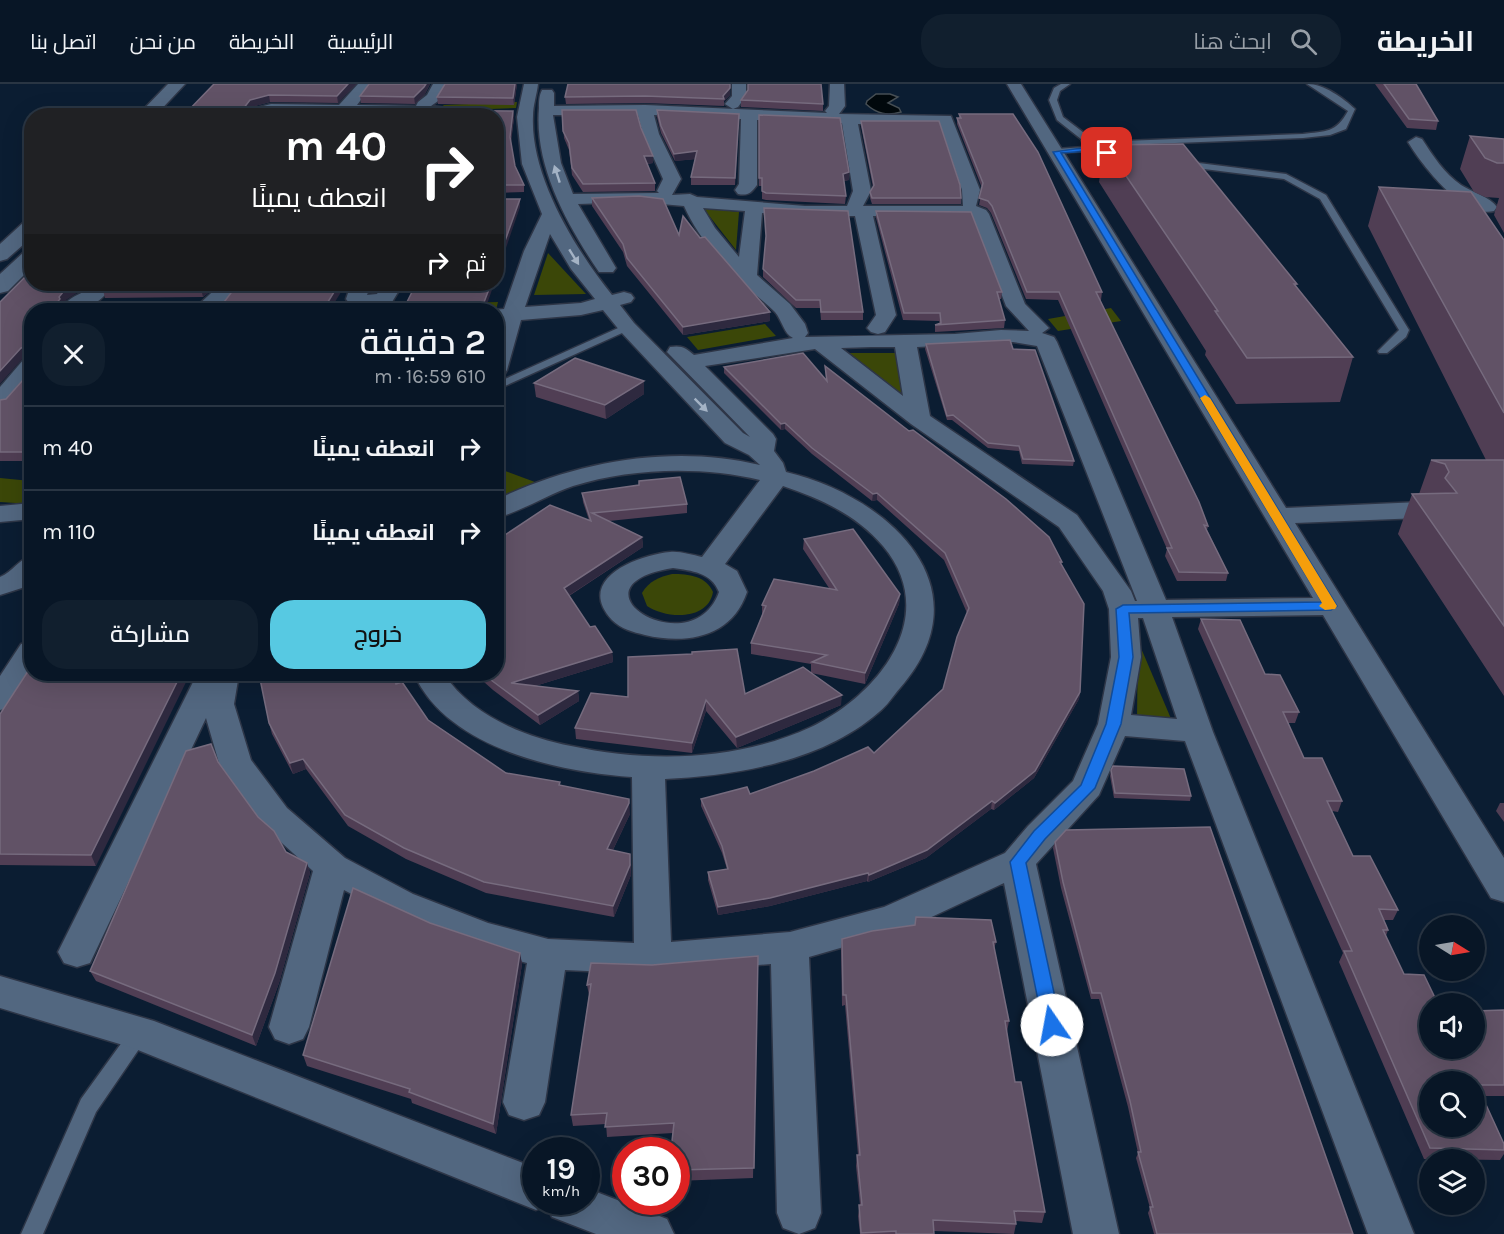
<!DOCTYPE html>
<html lang="ar">
<meta charset="utf-8">
<style>
body{margin:0;font-family:Karla,Cairo,sans-serif;background:#111f2e;color:#f1f3f6;direction:rtl;height:100vh;display:flex;flex-direction:column;font-size:22px;white-space:nowrap}
*{box-sizing:border-box;margin:0}
p{font-size:20px;color:#989fa7}
.icon{flex:none;width:33px;height:33px;fill:none;stroke:currentColor;stroke-width:2;stroke-linecap:round;stroke-linejoin:round}
.map{position:relative;flex:1;overflow:hidden;direction:ltr}
.sheet{position:absolute;left:24px;top:219px;width:480px;height:378px;display:flex;flex-direction:column;background:#081626;border-radius:24px;box-shadow:0 6px 24px #0002,0 0 0 2px #293543;direction:rtl}
.sheet>*{flex:none}
.hud{position:absolute;left:24px;top:24px;width:480px;height:183px;border-radius:24px;box-shadow:0 6px 24px #0002,0 0 0 2px #293543;direction:rtl;background:#202124;color:#fff;overflow:hidden}
.needle{width:39px;rotate:101deg}
.controls{position:absolute;left:1419px;top:831px;display:grid;gap:12px}
.controls a{display:grid;place-items:center;width:66px;height:66px;border-radius:50%;background:#081626;box-shadow:0 6px 24px #0002,0 0 0 2px #293543;font-size:30px}
.speed{position:absolute;left:522px;top:1053px;display:flex;gap:12px;font-size:30px;font-weight:700;text-align:center}
.speed>*{display:grid;place-content:center;width:78px;height:78px;border-radius:50%;background:#081626;box-shadow:0 6px 24px #0002,0 0 0 2px #293543;line-height:1}
.speed small{font-size:15px;font-weight:400}
.speed .limit{border:9px solid #d22;background:#fff;color:#111}
.pin{position:absolute;display:grid;place-items:center;width:51px;height:51px;color:#fff;margin:-26px;border-radius:12px;box-shadow:0 3px 9px #0006}
.me{position:absolute;width:66px;margin:-33px;rotate:348deg;stroke-linejoin:round;filter:drop-shadow(0 0 4px #0008)}
.turn{display:flex;align-items:center;gap:21px;height:126px;padding:0 18px;font-size:27px}
.turn .icon{width:78px;height:78px;stroke-width:2.5}
.turn b{display:block;font-size:42px;line-height:51px}
.then{display:flex;align-items:center;height:57px;padding:0 18px;background:#0003;gap:12px;font-size:22px}
.round{display:grid;place-items:center;flex:none;width:63px;height:63px;border-radius:24px;background:#111f2e}
.summary{display:flex;align-items:center;justify-content:space-between;height:102px;padding:0 18px}
h1{font-size:36px;font-weight:600;line-height:45px}
.button{display:flex;gap:12px;margin-top:auto;padding:12px 18px}
.button a{flex:1;height:69px;border-radius:24px;background:#57c9e2;color:#111;font-size:24px;font-weight:600;line-height:69px;text-align:center}
.button a+a{background:#111f2e;color:#f1f3f6}
ul{padding:0;list-style:none}
li{display:flex;align-items:center;gap:18px;height:84px;padding:0 18px;border-top:2px solid #293543}
li div{flex:1}
li b{display:block;font-size:22px}
li em{font-style:normal}
header{display:flex;align-items:center;gap:36px;box-sizing:border-box;height:84px;padding:0 30px;background:#081626;border-bottom:2px solid #293543}
header strong{font-size:28px}
nav{display:flex;gap:33px;margin-inline-start:auto;font-size:21px}
.search{width:420px;height:54px;background:#111f2e;display:flex;align-items:center;gap:15px;box-sizing:border-box;padding:0 21px;border-radius:24px;color:#989fa7;font-size:22px}
.map>svg:first-child{display:block}
.green{fill:#3b4708}
.water{fill:#01080c;stroke:#464e54;stroke-width:1.5}
.lines{fill:none;stroke-linecap:round;stroke-linejoin:round}
.lane-casing{stroke:#2e3647;stroke-width:3}
.street-casing{stroke:#2e3647;stroke-width:3}
.secondary-casing{stroke:#2e3647;stroke-width:3}
.lane{fill:#526780;fill-rule:evenodd}
.street{fill:#526780;fill-rule:evenodd}
.secondary{fill:#526780;fill-rule:evenodd}
.wall{fill:#503e54}
.shaded-wall{fill:#2e293f}
.building{fill:#615266;stroke:#766b7e;stroke-width:1.5;fill-rule:evenodd}
.oneway{fill:#a4b3c5}
.route{fill:#1a73e8;stroke:#114b97;stroke-width:1.5}
.slow{fill:#f59e0b}
</style>
<header>
<strong>الخريطة</strong>
<div class="search"><svg class="icon" aria-label="search" viewBox="0 0 24 24"><circle cx="10" cy="10" r="6"/><path d="M15 15l6 6"/></svg>ابحث هنا</div>
<nav><a>الرئيسية</a><a>الخريطة</a><a>من نحن</a><a>اتصل بنا</a></nav>
</header>
<div class="map">
<svg width="1504" height="1150" viewBox="0 0 1504 1150">
<rect width="100%" height="100%" fill="#0b1d32"/>
<!-- green -->
<g class="green">
<path d="M517,18L516,24L435,27L444,21Z"/>
<path d="M703,124L739,128L736,166Z"/>
<path d="M548,169L586,210L534,211Z"/>
<path d="M106,218L180,222L179,226H88Z"/>
<path d="M498,218L496,226H226Z"/>
<path d="M1111,224L1121,237L1058,247L1048,235Z"/>
<path d="M765,240L776,252L698,266L687,253Z"/>
<path d="M849,269H898L904,312Z"/>
<path d="M497,384L543,401L497,426Z"/>
<path d="M0,394L31,397V420L0,418Z"/>
<path d="M672,490C689,490 706,492 713,508C708,537 666,535 647,522L642,509C649,497 659,493 672,490Z"/>
<path d="M1138,557L1172,637L1137,633Z"/>
</g>
<!-- water -->
<path class="water" d="M876,10H890L898,13L888,19L899,24L901,28C887,32 877,30 866,20L867,17Z"/>
<g class="lines">
<!-- lane casing -->
<g class="lane-casing">
<g id="lane">
<path d="M1061,0H1070L1060,7L1057,16L1063,33L1088,52L1092,63L1127,70V74L1089,67L1054,69V65H1057L1084,63L1081,55L1057,36L1049,16L1054,4Z"/>
<path d="M1307,0C1324,0 1343,14 1355,25L1346,45L1330,51L1303,54L1098,62L1094,60L1098,58L1303,50C1326,47 1336,49 1348,27Z"/>
<path d="M1183,77L1286,90L1326,111L1409,246L1406,253L1387,269H1379L1378,267L1399,246L1320,115L1284,95L1180,82L1179,80Z"/>
<path d="M627,240L632,243L631,245L496,306V299Z"/>
<path d="M140,941L147,943L150,949L96,1028L43,1150H21L81,1015L133,943Z"/>
</g>
</g>
<!-- street casing -->
<g class="street-casing">
<g id="street">
<path d="M358,0H373L357,21L416,22L418,18L427,11L433,0H447L438,17L431,22L447,24L450,27L442,32L271,30L247,32L252,25L271,20L339,21Z"/>
<path d="M524,0H538C537,10 533,21 533,32C530,92 576,166 612,211L624,208L631,210L634,214L631,218L620,221L634,239L743,349L750,353L667,268L670,263C682,261 686,264 694,271L793,254C784,250 782,236 775,228C765,218 754,210 743,200C720,179 697,151 684,122L639,118L578,120L616,184L613,188H599C567,141 534,82 539,24C539,17 539,12 542,6H552L554,9V22L645,21L827,29L825,27L829,22L830,0H844L845,22L839,30L951,32L980,106L976,122L986,126L989,130L1025,220L1049,244L1042,249L1054,253L1057,258L1166,516L1313,514L1007,0H1021L1286,424L1420,418L1429,420L1433,426L1429,432L1420,434L1295,439L1504,774V818L1491,814L1323,531L1172,533L1213,648L1414,1150H1368L1185,657L1125,652L1099,711L1036,780L1119,1150H1073L1004,799L906,845L809,873L821,1129L815,1144L799,1150L783,1144L777,1129L771,880L653,890L565,886L545,1018L539,1031L524,1036L509,1031L503,1018L527,879C463,862 402,838 344,806L309,943L303,955L289,960L275,955L269,943L313,787L263,742L223,687L219,679L206,634L90,879L77,883L64,879L58,868L197,590H239L234,620L251,676L287,724L345,774L413,810L488,839L548,855L634,859L632,693C558,688 447,664 414,590H444C471,631 524,653 571,662C649,679 738,677 811,643C878,611 942,532 883,462C857,431 819,414 783,402L725,480L737,487L747,508C732,553 687,561 645,551C633,548 621,545 612,536C574,495 638,471 670,468C680,467 692,471 702,473L760,396C701,382 631,384 573,402C547,411 522,427 496,434V416C576,377 673,360 760,381L749,371L725,359L620,247L603,226L581,231L521,236L507,286L504,291L496,293V249L500,238H496V226H493L504,225L524,167L542,130L522,80L517,33ZM553,31H638L643,50L663,95L657,107L659,109L573,110L561,79ZM654,31L741,35L739,100L735,106L738,110C748,112 751,109 757,101V36L842,39L853,107L847,122H805L697,113L690,110L672,111L681,95L659,50ZM858,40H940L962,106L963,122H863L871,107ZM703,124L745,127L739,173L715,144ZM762,129L805,132H855L876,231L867,244L871,248L878,250L885,248L896,231L873,132L972,133L1006,222L1029,247L1001,246L955,250L805,253L808,249L805,240L790,220L757,191ZM550,150L571,185L595,215L581,219L525,223ZM1013,258L1037,262L1137,517H1135L1131,507L1077,431L930,332L917,263ZM871,263H895L903,312L841,264ZM815,265L911,340L1059,443L1103,507L1109,525L1111,573L1098,640L1073,697L1028,742L1005,769L884,823L790,848L671,858L665,695C737,691 822,678 879,628C887,622 893,612 900,604C988,503 888,412 786,388L783,379L774,367L776,355L773,350L705,282ZM673,484C692,487 711,488 719,508C692,583 561,502 673,484ZM1138,534H1143L1177,635L1131,631L1141,573Z"/>
<path d="M732,0H746V12L738,23L733,25L725,20L732,12Z"/>
<path d="M1416,53L1422,55C1433,72 1444,89 1461,101C1472,108 1490,113 1497,123L1494,127C1463,135 1422,81 1408,58Z"/>
<path d="M94,200H114C104,215 86,230 67,225L64,221C71,211 85,210 94,200Z"/>
<path d="M221,200H241C230,216 219,227 200,226L197,222Z"/>
<path d="M351,200H371L367,211L377,210L383,200H403L392,218L370,224L349,219L346,215Z"/>
<path d="M32,274V294L8,322L0,324V303L24,275Z"/>
<path d="M32,419V435L0,438V422Z"/>
<path d="M32,472V498L28,502L0,511V493C13,488 18,475 32,472Z"/>
<path d="M32,558L33,590L11,623L0,626V592L21,560Z"/>
<path d="M0,892L154,937L536,1084V1118H586V1104L667,1135L674,1150H596L552,1133L547,1121L536,1126L133,964L0,924Z"/>
</g>
</g>
<!-- secondary casing -->
<g class="secondary-casing">
<g id="secondary">
<path d="M168,0H185L155,32H137Z"/>
<path d="M32,135V153L7,175L0,177V160L25,137Z"/>
<path d="M32,165V183L8,207L0,209V190L25,167Z"/>
</g>
</g>
<!-- lane -->
<use href="#lane" class="lane"/>
<!-- street -->
<use href="#street" class="street"/>
<!-- secondary -->
<use href="#secondary" class="secondary"/>
</g>
<!-- wall -->
<g class="wall">
<path d="M214,0H356L338,19L270,18L251,23L248,27L270,25L513,27L514,34L511,58L515,82L524,101V108L496,109V32H183Z"/>
<path d="M369,0H430L425,10L415,20L361,19L360,12Z"/>
<path d="M445,0H517L514,21L438,20L437,13Z"/>
<path d="M730,0V11L724,17V22L645,19L566,20L565,13Z"/>
<path d="M1375,0H1416L1438,37L1436,46L1407,44Z"/>
<path d="M748,6L823,20V27L741,23V16Z"/>
<path d="M562,26L641,44L653,72V79L647,80L655,99V107L583,108L572,91L569,66L564,54Z"/>
<path d="M657,26L739,30L735,101H691V93L695,75L675,77L661,49L657,33Z"/>
<path d="M959,30L1102,208L1101,216H1099L1208,442L1207,446L1228,489L1226,497H1177L1165,472L1167,465L1058,216L1026,215L991,129L987,124L979,121L982,104L957,40V34H959Z"/>
<path d="M759,31L849,96L844,97L846,112L845,120L766,116L762,115V102H759Z"/>
<path d="M861,37L961,114V120H872L870,114V108L873,103L861,42Z"/>
<path d="M1470,52L1504,55V149L1494,131L1499,114L1485,113L1474,108L1460,85Z"/>
<path d="M1105,61L1297,200L1296,202L1353,273L1340,318L1236,320L1205,271L1206,267L1099,98Z"/>
<path d="M1379,103L1504,156V612L1398,450L1412,410H1419L1431,376H1486L1368,142Z"/>
<path d="M592,114L679,151L700,154L770,237L683,251L627,182L623,168L592,122Z"/>
<path d="M876,127L1002,208L1001,215H999L1005,236L1004,244L935,248V241L940,240L939,237L903,236L876,134Z"/>
<path d="M763,185L863,228V236H821L820,224H796L763,193Z"/>
<path d="M32,200L66,216L62,220L63,224L61,226H32V377H0V316L6,315L31,287V272L24,273Z"/>
<path d="M108,200H219L203,213L105,214L103,206Z"/>
<path d="M926,260L1013,265L1074,377L1073,382L1022,380L1019,367L988,364L952,336H947L925,265Z"/>
<path d="M825,282L1062,478L1061,480L1080,608L1079,615L1034,694L994,726L991,725L926,774L868,798L867,797L770,822L718,831L708,796V788L727,785L722,769L701,722V715L750,710L874,669L943,605L967,529L944,476L877,416L872,417L812,370L785,345L781,346L724,289V283L826,296Z"/>
<path d="M534,299L644,310L606,335L536,313Z"/>
<path d="M582,409L687,420V429L609,437L642,453L643,463L569,512L590,543L612,568L613,578L535,602L578,607L579,617L540,641L493,606L475,590H496L589,436L583,418Z"/>
<path d="M804,455L900,510L899,520L865,600L811,589L841,621L737,664L706,627L692,669L576,655L575,644L628,613L745,610L811,589V580L751,570V559L762,531V521L829,504L803,465Z"/>
<path d="M1201,535L1265,590L1299,628L1295,639H1288L1304,674L1342,717L1338,728L1332,727L1353,772L1398,826L1393,836H1384L1388,846L1386,852L1430,964L1504,926V1012H1482L1504,1060V1070L1500,1076L1424,1075L1339,878L1343,869L1198,545Z"/>
<path d="M32,581L96,782L0,781V630Z"/>
<path d="M396,600L428,636L506,689L561,701L630,730L613,766L631,780V791L614,833L486,809L406,775L348,742L306,685L293,690L272,650L269,639Z"/>
<path d="M218,678L258,733L286,768L307,779L310,789L279,899L256,962L96,897L90,887Z"/>
<path d="M1111,686L1191,712L1190,717L1114,714L1110,692Z"/>
<path d="M1500,719H1504V738L1496,727Z"/>
<path d="M1055,758L1353,1150H1154L1148,1129L1150,1124L1136,1074L1138,1069L1128,1023L1099,915H1091L1061,804L1053,764Z"/>
<path d="M916,833L996,858L994,865L1009,937L1007,948L1015,998L1045,1128L1042,1139L1015,1137L1016,1140L1014,1150L934,1147V1150H860L858,1132L860,1121L856,1082L857,1071H858L845,921L842,922L841,866L842,855L915,841Z"/>
<path d="M430,839L520,869L522,880L496,1050L412,1019L411,1015L307,982L303,971Z"/>
<path d="M758,872L753,1094L676,1097V1066L673,1049L607,1053L606,1040L573,1042L571,1031L589,911L587,901L652,881Z"/>
</g>
<!-- shaded-wall -->
<g class="shaded-wall">
<path d="M348,0H356L338,19L337,12Z"/>
<path d="M426,0H430L425,10L415,20L414,13Z"/>
<path d="M515,0H517L514,21L513,14Z"/>
<path d="M730,4V11L724,17L723,12Z"/>
<path d="M269,11L270,18L251,23L245,32L243,25L250,16Z"/>
<path d="M513,27L514,34L510,60V53Z"/>
<path d="M697,67V75L675,77L674,70Z"/>
<path d="M644,72H653V79L644,80Z"/>
<path d="M849,88V96L843,97V90Z"/>
<path d="M520,115V123L496,193V182Z"/>
<path d="M76,200H91L66,216L62,220L63,224L61,226H51L63,208Z"/>
<path d="M207,200H219L203,213L201,205Z"/>
<path d="M339,200H346L330,226H323Z"/>
<path d="M491,200H494L485,226H481Z"/>
<path d="M770,228V237L683,251V243Z"/>
<path d="M29,263L32,272L24,273L0,300V287L21,264Z"/>
<path d="M644,297V310L606,335L605,321Z"/>
<path d="M785,339V345L781,346V340Z"/>
<path d="M877,409V416L872,417L873,410Z"/>
<path d="M642,453L643,463L565,514L564,504Z"/>
<path d="M900,510L899,520L865,600V589Z"/>
<path d="M612,568L613,578L512,609L511,599Z"/>
<path d="M181,590H190L96,782L91,771Z"/>
<path d="M578,607L579,617L540,641L538,631Z"/>
<path d="M1080,608L1079,615L1034,694L994,726L995,719Z"/>
<path d="M842,611L841,621L737,664L736,653Z"/>
<path d="M706,616V627L692,669V659Z"/>
<path d="M303,675L306,685L293,690L290,679Z"/>
<path d="M629,715L630,730L608,776L607,765Z"/>
<path d="M992,717L991,725L926,774L868,798L869,791Z"/>
<path d="M630,770L631,791L614,833L613,822Z"/>
<path d="M307,779L310,789L279,899L256,962L252,951Z"/>
<path d="M868,789L867,797L770,822L718,831V823Z"/>
<path d="M520,869L522,880L496,1050L493,1040Z"/>
</g>
<!-- building -->
<g class="building">
<path d="M214,0H348L337,12L269,11L250,16L243,25L246,27L270,25L513,27L510,53L515,82L524,101H496V32H439L438,29L437,32H183Z"/>
<path d="M369,0H426L424,3L414,13L360,12Z"/>
<path d="M445,0H515L513,14L437,13Z"/>
<path d="M568,0H730V4L723,12L724,15L645,12L565,13Z"/>
<path d="M748,0H821L823,20L741,16L748,6Z"/>
<path d="M1384,0H1416L1438,37L1409,35Z"/>
<path d="M562,26H636L641,44L653,72H644L655,99L583,100L572,84L569,59L563,47Z"/>
<path d="M657,26L739,30L735,94L691,93L697,67L674,70L661,42Z"/>
<path d="M959,30H1013L1038,68L1102,208H1096L1199,418L1208,442L1204,441L1228,489L1179,488L1167,464H1172L1059,208H1027L992,122L988,117L979,114L983,99L957,34H961Z"/>
<path d="M759,31L840,34L849,88L843,90L846,112L766,109L762,107V94H759Z"/>
<path d="M861,37H939L960,101L961,114H872L870,108L874,101Z"/>
<path d="M1470,52L1504,55V79H1497L1485,74Z"/>
<path d="M1183,60L1297,200H1294L1353,273L1247,274L1215,227H1218L1105,61Z"/>
<path d="M1379,103L1471,108L1504,156V329Z"/>
<path d="M639,112L663,115L679,151L683,132L700,154L705,153L770,228L683,243L627,174L623,160L592,114Z"/>
<path d="M496,115H520L496,182Z"/>
<path d="M764,124L848,127L863,228H821L820,216H796L763,185L766,152Z"/>
<path d="M876,127L971,128L1002,208H997L1005,236L935,241L941,239L940,229H904Z"/>
<path d="M32,186V200H76L63,208L59,213L60,215L51,226H32V368H0V316L6,315L31,287V265L29,263L21,264L0,287V218Z"/>
<path d="M108,200H207L201,205L103,206Z"/>
<path d="M235,200H339L323,226H218L234,205H231Z"/>
<path d="M416,200H491L481,226H403Z"/>
<path d="M1010,256L1013,265L1035,266L1074,377L1023,375L1019,362L988,359L953,331L947,332L926,260Z"/>
<path d="M803,269L827,297L825,282L909,347L913,346L1006,415L1049,453L1062,478H1060L1084,520L1080,608L1035,687L995,719L992,717L927,766L869,791L868,789L770,814L718,823L708,788L728,785L722,762L701,715L747,703L750,710L814,687L868,663L874,669L943,605L957,553L969,524L945,469L877,409L873,410L812,364L785,339L781,340L724,283Z"/>
<path d="M575,274L644,297L605,321L534,299Z"/>
<path d="M1431,376H1504V542L1412,410L1457,409L1445,394L1449,388L1445,380Z"/>
<path d="M680,393L687,420L592,429L642,453L564,504L590,543L595,542L612,568L511,599L578,607L538,631L491,596L484,590H496V457L550,421L591,437L582,409L639,401V397Z"/>
<path d="M853,445L900,510L865,589L812,578L827,571L751,559L766,522L762,521L774,495L837,506L804,455Z"/>
<path d="M1201,535L1240,536L1265,590L1280,591L1299,628H1283L1304,674H1322L1342,717H1327L1353,772H1370L1398,826L1379,825L1388,846H1383L1404,890L1424,891L1438,920H1430V964H1474V927L1504,926V1001H1477L1504,1060V1066L1430,1064L1344,867H1352ZM1430,998H1474V1042H1430Z"/>
<path d="M737,565L745,610L803,583L842,611L736,653L706,616L692,659L575,644L591,609L628,613V573L692,570V568Z"/>
<path d="M32,581V590H181L91,771L0,770V630Z"/>
<path d="M259,590H393L396,600L402,598L428,636L506,689L560,698L559,701L629,715V719L607,765L630,770V781L613,822L484,798L404,764L345,731L303,675L290,679L269,639Z"/>
<path d="M211,660L218,678L258,733L274,747L286,768L307,779L275,889L252,951L90,887L186,667Z"/>
<path d="M1113,682L1184,685L1191,712L1115,709L1111,686Z"/>
<path d="M1210,743L1353,1150H1157L1150,1123H1153L1138,1068H1141L1130,1017L1101,909H1092L1063,798L1055,758L1066,746Z"/>
<path d="M353,804L430,839L520,869L493,1040L409,1008L410,1005L303,971Z"/>
<path d="M916,833L991,836L996,858H993L1009,937H1005L1015,998H1021L1045,1128L1014,1127L1016,1140L933,1136L934,1150H896V1147L861,1149L859,1121H862L857,1071H860L846,911H843L842,855L872,847L915,841Z"/>
<path d="M758,872L754,1084L676,1086V1066H671L674,1039L605,1043L607,1029L571,1031L591,900L587,901L591,879L652,881Z"/>
</g>
<!-- one-way arrows -->
<defs><path id="oneway-solid" d="M-6-.8H1V-3.2L6.5 0L1 3.2V.8H-6Z" transform="scale(1.5)"/></defs>
<g class="oneway">
<use href="#oneway-solid" transform="translate(557 90) rotate(-108)"/>
<use href="#oneway-solid" transform="translate(574 173) rotate(58)"/>
<use href="#oneway-solid" transform="translate(701 321) rotate(45)"/>
</g>
<!-- route -->
<path class="route" d="M1089,63L1110,69L1107,71L1089,67L1061,69L1337,522L1331,526L1129,529L1133,573L1121,640L1095,704L1045,755L1026,779L1061,941L1059,946L1052,948L1046,946L1043,941L1010,778L1034,747L1081,701L1106,640L1119,573L1116,525L1123,521L1322,518L1053,68Z"/>
<!-- slow -->
<path class="slow" d="M1205,311L1210,314L1337,522L1335,525L1325,526L1319,522L1322,519L1200,314Z"/>
</svg>
<div class="controls">
<a><svg class="needle" viewBox="-14 -14 28 28"><path d="M0-13l5 13h-10z" fill="#e53935"/><path d="M0 13l5-13h-10z" fill="#989fa7"/></svg></a>
<a><svg class="icon" aria-label="sound" viewBox="0 0 24 24"><path d="M4 9h4l5-4v14l-5-4H4zM17 9q2 3 0 6"/></svg></a>
<a><svg class="icon" aria-label="search" viewBox="0 0 24 24"><circle cx="10" cy="10" r="6"/><path d="M15 15l6 6"/></svg></a>
<a><svg class="icon" aria-label="layers" viewBox="0 0 24 24"><path d="M12 4l9 5-9 5-9-5zM3 14l9 5 9-5"/></svg></a>
</div>
<div class="speed"><div>19<small>km/h</small></div><div class="limit">30</div></div>
<div class="pin" style="left:1107px;top:69px;background:#d93025"><svg class="icon" aria-label="arrive" viewBox="0 0 24 24"><path d="M6 21V4h12l-3 4 3 4H6"/></svg></div>
<svg class="me" style="left:1052px;top:941px" viewBox="-20 -20 40 40"><circle r="19" fill="#fff"/><path d="M0-13L10 11 0 6-10 11z" fill="#1a73e8"/></svg>
<div class="hud">
<div class="turn"><svg class="icon" aria-label="right" viewBox="0 0 24 24"><path d="M7 20v-9h11M14 6l5 5-5 5"/></svg><div><b>40 m</b>انعطف يمينًا</div></div>
<div class="then">ثم<svg class="icon" aria-label="right" viewBox="0 0 24 24"><path d="M7 20v-9h11M14 6l5 5-5 5"/></svg></div>
</div>
<section class="sheet">
<div class="summary"><div><h1>2 دقيقة</h1><p>610 m · 16:59</p></div><a class="round"><svg class="icon" aria-label="close" viewBox="0 0 24 24"><path d="M6 6l12 12M18 6L6 18"/></svg></a></div>
<ul>
<li><svg class="icon" aria-label="right" viewBox="0 0 24 24"><path d="M7 20v-9h11M14 6l5 5-5 5"/></svg><div><b>انعطف يمينًا</b></div><em>40 m</em></li>
<li><svg class="icon" aria-label="right" viewBox="0 0 24 24"><path d="M7 20v-9h11M14 6l5 5-5 5"/></svg><div><b>انعطف يمينًا</b></div><em>110 m</em></li>
</ul>
<div class="button"><a>خروج</a><a>مشاركة</a></div>
</section>
</div>
